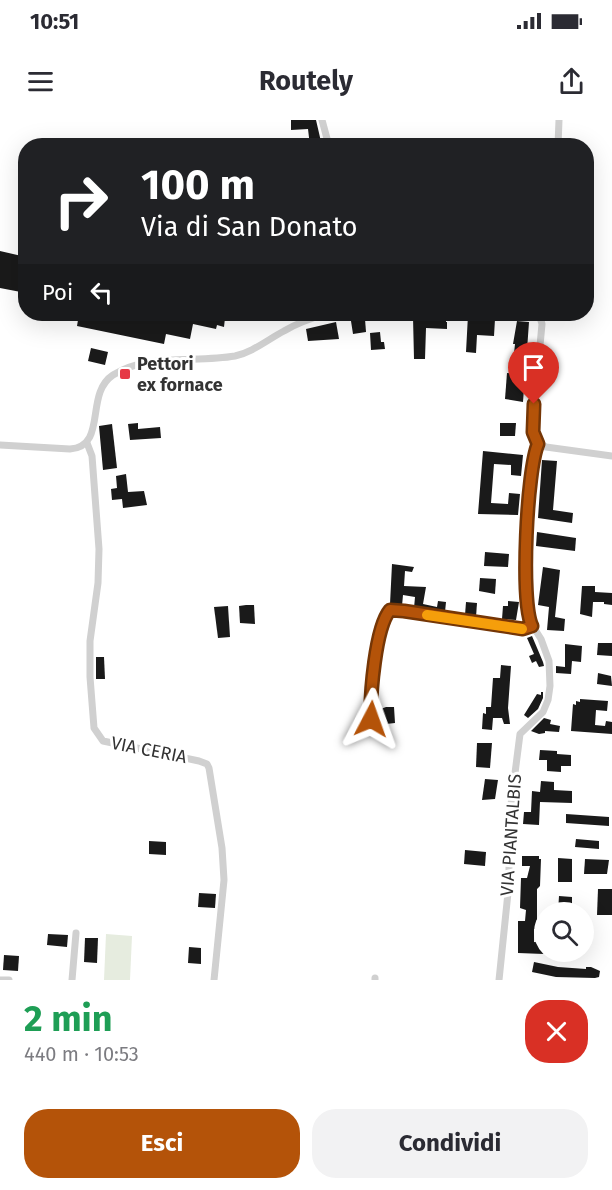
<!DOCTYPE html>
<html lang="it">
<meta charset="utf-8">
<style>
body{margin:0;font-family:"Fira Sans",sans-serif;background:#f2f2f3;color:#2b2b33;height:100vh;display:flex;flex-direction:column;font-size:22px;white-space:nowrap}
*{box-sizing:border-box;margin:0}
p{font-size:20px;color:#7c7c81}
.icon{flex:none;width:33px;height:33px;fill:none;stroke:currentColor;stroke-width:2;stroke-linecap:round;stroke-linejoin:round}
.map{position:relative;height:860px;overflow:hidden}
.side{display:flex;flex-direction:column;background:#fff;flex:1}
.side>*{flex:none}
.top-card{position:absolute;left:18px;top:18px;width:576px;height:183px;border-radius:24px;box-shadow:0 6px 24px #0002;background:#202124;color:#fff;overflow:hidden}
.buttons{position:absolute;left:534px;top:782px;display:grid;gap:12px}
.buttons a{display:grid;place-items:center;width:60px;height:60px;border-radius:50%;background:#fff;box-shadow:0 6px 24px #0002;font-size:30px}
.pin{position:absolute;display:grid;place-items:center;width:51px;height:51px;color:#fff;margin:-62px -26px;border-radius:50% 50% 50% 0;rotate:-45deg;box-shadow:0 0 6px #0007}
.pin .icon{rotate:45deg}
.me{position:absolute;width:66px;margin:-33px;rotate:4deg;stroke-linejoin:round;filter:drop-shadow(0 0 4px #0008)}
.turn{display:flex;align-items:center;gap:21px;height:126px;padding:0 24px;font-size:27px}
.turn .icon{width:78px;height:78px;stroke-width:2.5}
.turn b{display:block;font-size:42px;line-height:51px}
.then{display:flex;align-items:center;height:57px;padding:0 24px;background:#0003;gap:12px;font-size:22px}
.round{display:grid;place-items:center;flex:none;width:63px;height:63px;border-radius:24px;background:#f2f2f3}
.summary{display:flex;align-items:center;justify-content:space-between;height:102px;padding:0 24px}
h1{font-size:36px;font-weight:700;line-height:45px;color:#1e9e55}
.button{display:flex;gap:12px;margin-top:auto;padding:12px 24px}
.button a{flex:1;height:69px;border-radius:24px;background:#b45309;color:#fff;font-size:24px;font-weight:700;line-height:69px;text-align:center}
.button a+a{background:#f2f2f3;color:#2b2b33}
.status{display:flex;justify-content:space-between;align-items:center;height:42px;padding:0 30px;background:#fff;direction:ltr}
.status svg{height:16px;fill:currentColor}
header{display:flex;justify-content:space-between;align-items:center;height:78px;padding:0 24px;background:#fff;font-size:27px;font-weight:700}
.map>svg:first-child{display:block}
.green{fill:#e6ecdf}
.building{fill:#1a1a1a}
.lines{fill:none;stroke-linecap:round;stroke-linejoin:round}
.street{stroke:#d0d0d0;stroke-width:7}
.route-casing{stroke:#753606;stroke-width:15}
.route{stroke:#b45309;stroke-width:10}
.slow{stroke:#f59e0b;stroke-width:10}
.poi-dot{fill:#e63946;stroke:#fff;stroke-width:2}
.labels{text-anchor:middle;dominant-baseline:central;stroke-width:6;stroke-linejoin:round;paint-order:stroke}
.poi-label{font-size:18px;font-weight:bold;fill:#333;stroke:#fff;text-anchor:start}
.street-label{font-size:18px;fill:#333;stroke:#fff}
</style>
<div class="status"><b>10:51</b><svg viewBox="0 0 49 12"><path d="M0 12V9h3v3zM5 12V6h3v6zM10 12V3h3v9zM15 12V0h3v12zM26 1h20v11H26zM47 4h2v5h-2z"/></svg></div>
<header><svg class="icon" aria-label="menu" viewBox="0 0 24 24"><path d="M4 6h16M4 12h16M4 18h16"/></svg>Routely<svg class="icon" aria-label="share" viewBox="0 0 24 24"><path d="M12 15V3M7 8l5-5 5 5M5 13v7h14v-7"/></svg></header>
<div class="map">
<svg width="612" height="860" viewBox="0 0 612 860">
<rect width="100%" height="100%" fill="#fff"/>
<!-- green -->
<path class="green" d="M106,814L132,816L130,860H104Z"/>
<!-- building -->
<g class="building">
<path d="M291,0H316L322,26H310L308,9L291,10Z"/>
<path d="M0,131L26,137V173L0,168Z"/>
<path d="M79,194H220L219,197L225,198L224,207L217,205L216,209L193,204L190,219L166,214L164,224L77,206Z"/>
<path d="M417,194H427V197H446V202H447V209L426,208L425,239H414L413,197L417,196Z"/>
<path d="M468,195L495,199L494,216L477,215L476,233L466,232Z"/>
<path d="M365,199L366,212L353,214L351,201Z"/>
<path d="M517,201L529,202L526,244L513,243L515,224H513Z"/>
<path d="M336,202L339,219L308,221L306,209Z"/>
<path d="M380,212L381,222H384L385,229L371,230L370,213Z"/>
<path d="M91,228L108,232L105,245L88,241Z"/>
<path d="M507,253L525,255L523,282L505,279Z"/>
<path d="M138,303V309L160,307L161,318L130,320L128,304Z"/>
<path d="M500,303H516L515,316H500Z"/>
<path d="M112,304L117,348L103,350L99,306Z"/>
<path d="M483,331L523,335L521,356L511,355V345L494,344L491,383L508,384L509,373L520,374L518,395L478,394Z"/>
<path d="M542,340L557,341L553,390L573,393L572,403L538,398Z"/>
<path d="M126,354L128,372L144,371L147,385L123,388L122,379L112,380L111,369L117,368L116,356Z"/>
<path d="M537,412L576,418L575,431L536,426Z"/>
<path d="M485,432L509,434L508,447L484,446Z"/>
<path d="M392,444L414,447L412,452L405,451L404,466L426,467L423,484L437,487L438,481L446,482L445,492L414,488L415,477L403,475L402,486L390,484Z"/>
<path d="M543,447L560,450L555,497L565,499L564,511L547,510L549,487L538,485Z"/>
<path d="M480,458L496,459L495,474L479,471Z"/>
<path d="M582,466H595V472L612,473V485L604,484V482H593L592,497L580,494Z"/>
<path d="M508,481L519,482L516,500L502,499L503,486H508Z"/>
<path d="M466,482L477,483L476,497L465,495Z"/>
<path d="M246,485H254L255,504L240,503L239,486Z"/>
<path d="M228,486L230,517L218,518L214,487Z"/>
<path d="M532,516L543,542L544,546L539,547L536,541L532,543L529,536L534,534L527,518Z"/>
<path d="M598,523H612V536L597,535Z"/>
<path d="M565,524L582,526L581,542L572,541L571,554L556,553V546L565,547Z"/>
<path d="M96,537H104L105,559H96Z"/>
<path d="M501,545L511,546L508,588L510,604H504L502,598H493L492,610L482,609L483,593L486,594V587H491L493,558H500Z"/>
<path d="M598,553L611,556L612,566L597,564Z"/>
<path d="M541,572H543V578L538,589L528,598L524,595L537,574L541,575Z"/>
<path d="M580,579L608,581L607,591L596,590L595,605L605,606L606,601L612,602V614L571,611L573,584L576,585V581L580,582Z"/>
<path d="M386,587H394L395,603L386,604V599L379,600L378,590Z"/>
<path d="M544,598L551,600L550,604L560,606L559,612L545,611V613L539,614L531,611Z"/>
<path d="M477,623H492L490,648L476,647Z"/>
<path d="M540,630L557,631V634L571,635V646H561V652L547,651V640H539Z"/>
<path d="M485,659L498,660L495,679L482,680Z"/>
<path d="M541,661L554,662V670L572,671V683L540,682L539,705L523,704L524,692H531L532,671L540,672Z"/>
<path d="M566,694L609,697V706L566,703Z"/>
<path d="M576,719L599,721V729L575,727Z"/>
<path d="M149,721L166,722V735L149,734Z"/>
<path d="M465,730L486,732L485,746L464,744Z"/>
<path d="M522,736H539V739H541L540,766L537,769V809H534V822L544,823V834L518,833V801H525L526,790L520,788L521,758H527L530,746H522Z"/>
<path d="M558,738L572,739V762H558Z"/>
<path d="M585,739L609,740L607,754H584Z"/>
<path d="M598,769H612V795H597Z"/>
<path d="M199,773L216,774L215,788L198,787Z"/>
<path d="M559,776L572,777V792H558Z"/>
<path d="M48,814L68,815L67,827L47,825Z"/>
<path d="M85,818H98L97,843L84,842Z"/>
<path d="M189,827L201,828V844L188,843Z"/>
<path d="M4,835L19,836L18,851L3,850Z"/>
<path d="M534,842L558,847L586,849V847H591L600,851L599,857L595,858L556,857L532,852Z"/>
</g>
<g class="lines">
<!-- street -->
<g class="street">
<path d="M322,0L329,26"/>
<path d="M558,26L559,0"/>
<path d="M87,323L92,336L99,429L98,463L90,521V557L94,608L103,621L199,641L207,644L209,648L222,728L224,760L214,860"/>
<path d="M538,323L534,316L533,301L542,204L539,194"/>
<path d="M538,323L546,327L612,336"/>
<path d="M0,325L70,329C108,326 84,274 113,255C148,233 195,243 235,236C253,232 267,220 284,211C297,203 312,198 326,194"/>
<path d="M375,609C366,591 377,506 390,490L523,509L532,506"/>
<path d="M0,860H9"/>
<path d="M72,860L76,813"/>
<path d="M375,860V858"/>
<path d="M499,860L509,763V700L520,614L543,592L548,580L550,566L549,541L541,519L529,500L526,483L528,406L534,335L538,323"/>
</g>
</g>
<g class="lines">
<!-- route casing -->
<g class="route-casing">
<path id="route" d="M371,599C370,576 375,508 390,490L404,491L523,509L532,506C520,481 527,349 538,324L533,312L534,284"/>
</g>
<!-- route -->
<use href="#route" class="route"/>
<!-- slow -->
<path class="slow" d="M427,495L522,509"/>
</g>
<!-- markers -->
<rect class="poi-dot" x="119" y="248" width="12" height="12" rx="3"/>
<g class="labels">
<!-- poi labels -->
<g class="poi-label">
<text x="137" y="244">Pettori<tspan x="137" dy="21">ex fornace</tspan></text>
</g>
<!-- street labels -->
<g class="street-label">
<text transform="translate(149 630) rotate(11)">VIA CERIA</text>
<text transform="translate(511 715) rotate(-86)">VIA PIANTALBIS</text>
</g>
</g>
</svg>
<div class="buttons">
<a><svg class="icon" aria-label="search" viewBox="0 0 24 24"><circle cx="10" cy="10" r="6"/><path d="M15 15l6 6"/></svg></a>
</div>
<div class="pin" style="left:534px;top:284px;background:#d93025"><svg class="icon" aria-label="arrive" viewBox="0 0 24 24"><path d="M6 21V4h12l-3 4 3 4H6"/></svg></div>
<svg class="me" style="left:371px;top:599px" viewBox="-20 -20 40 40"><path d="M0-17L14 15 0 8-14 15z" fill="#b45309" stroke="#fff" stroke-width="4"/></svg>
<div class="top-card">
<div class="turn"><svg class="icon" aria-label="right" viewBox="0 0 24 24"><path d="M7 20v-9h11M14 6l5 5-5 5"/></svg><div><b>100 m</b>Via di San Donato</div></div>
<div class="then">Poi<svg class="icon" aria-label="left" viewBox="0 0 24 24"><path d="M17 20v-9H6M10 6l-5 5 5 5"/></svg></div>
</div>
</div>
<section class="side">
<div class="summary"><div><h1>2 min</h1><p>440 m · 10:53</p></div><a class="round" style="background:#d93025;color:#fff"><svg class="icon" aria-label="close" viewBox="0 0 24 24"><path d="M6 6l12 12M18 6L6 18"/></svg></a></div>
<div class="button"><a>Esci</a><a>Condividi</a></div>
</section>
